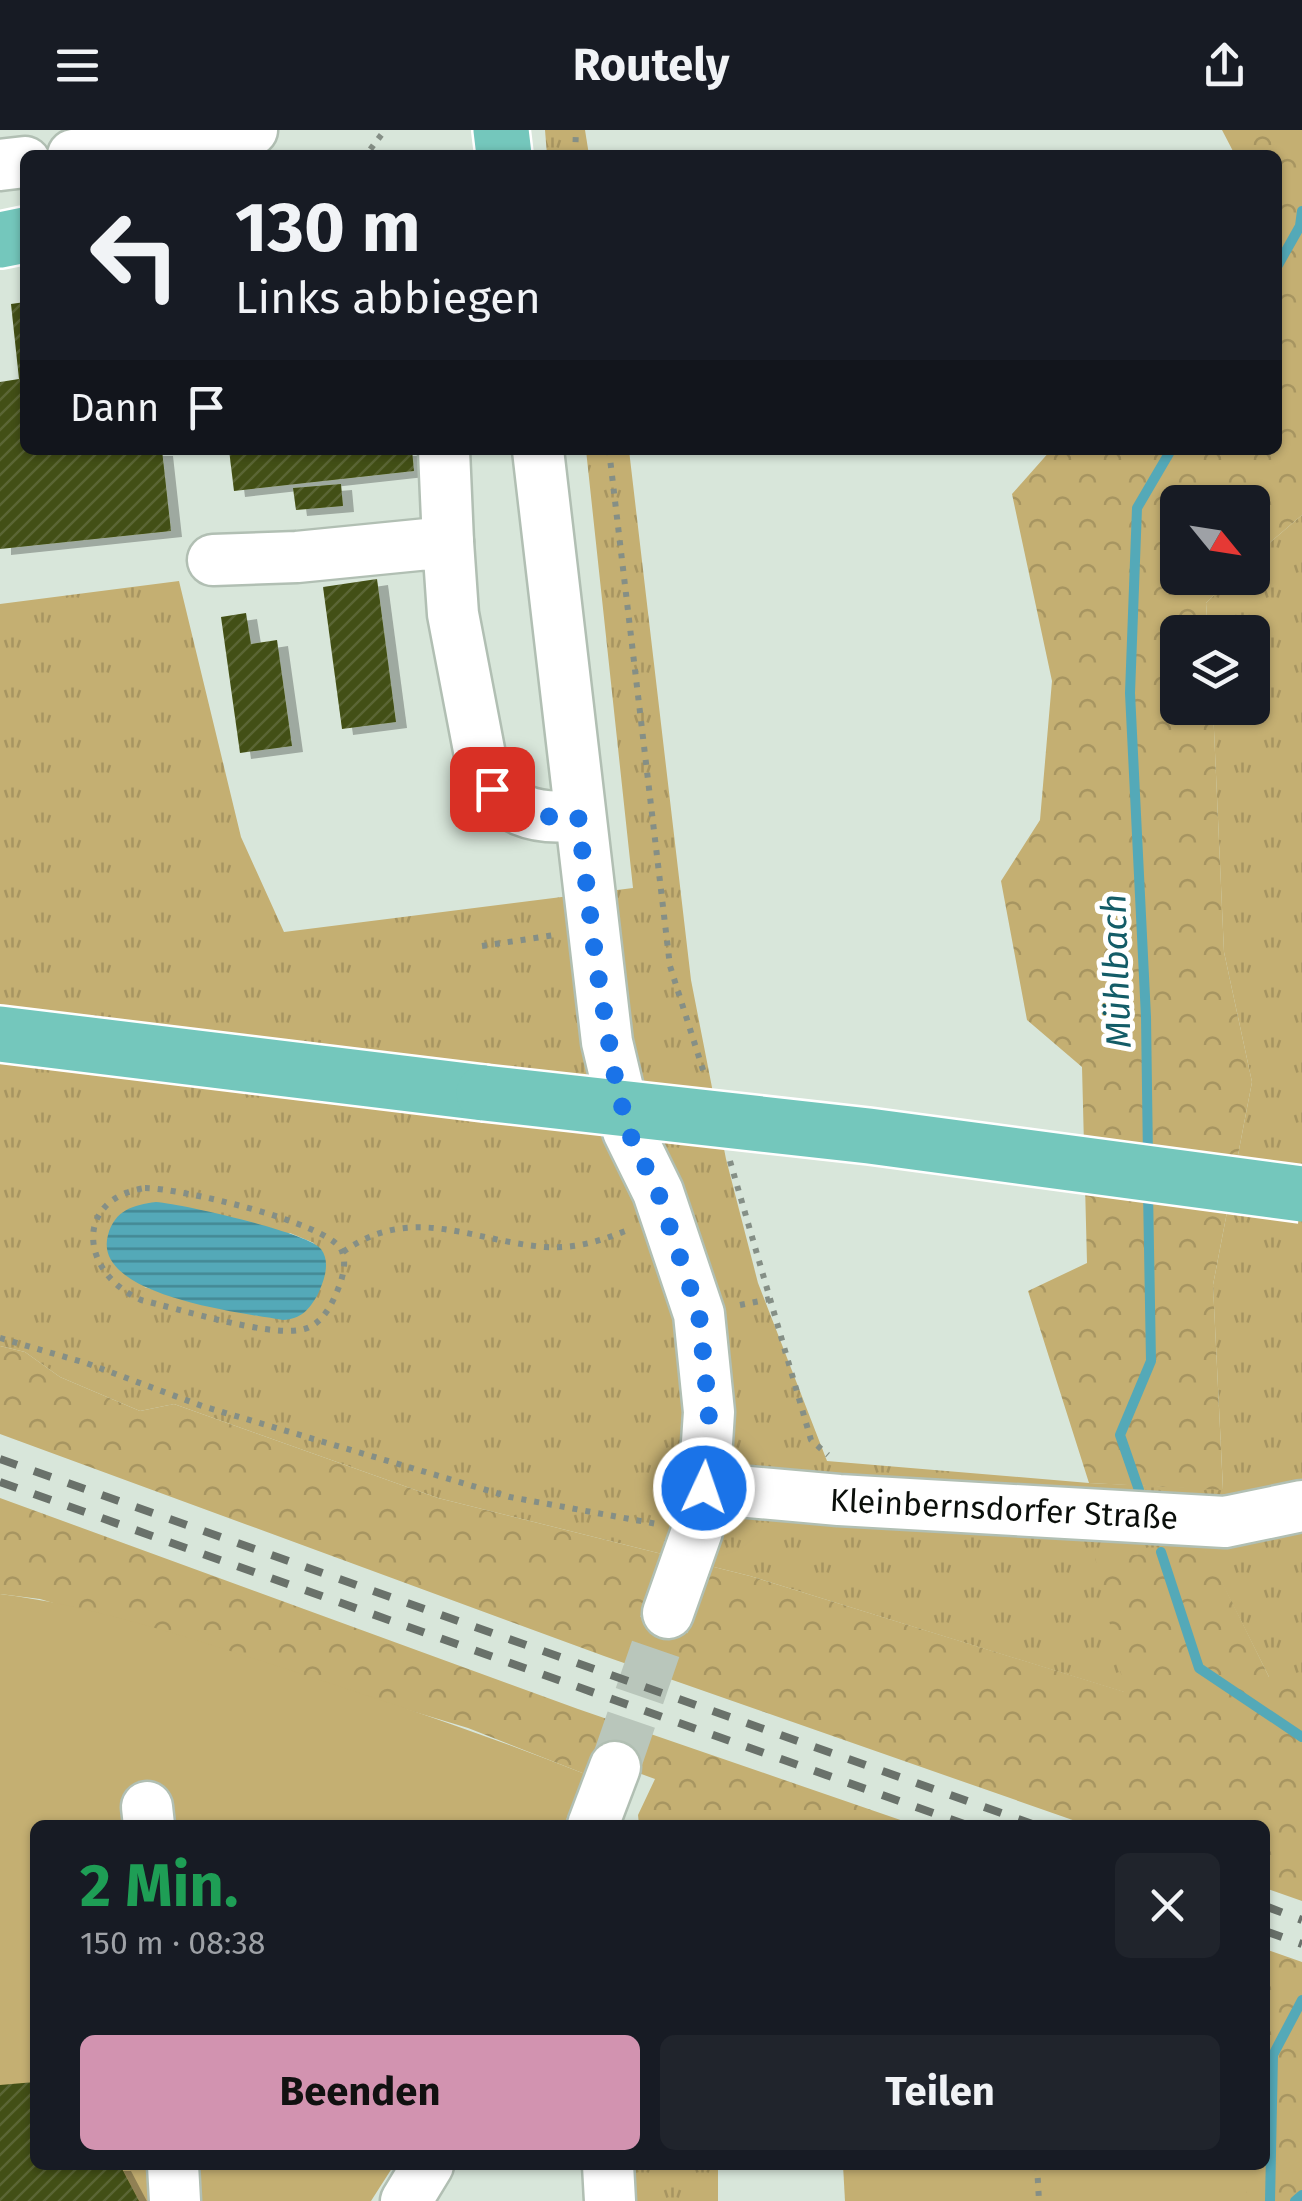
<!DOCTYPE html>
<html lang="de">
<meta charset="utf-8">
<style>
body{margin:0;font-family:"Fira Sans",sans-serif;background:#20242c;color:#f1f3f6;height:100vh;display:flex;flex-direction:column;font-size:38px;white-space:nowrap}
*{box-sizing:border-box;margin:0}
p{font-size:32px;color:#9ea1a6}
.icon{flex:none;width:55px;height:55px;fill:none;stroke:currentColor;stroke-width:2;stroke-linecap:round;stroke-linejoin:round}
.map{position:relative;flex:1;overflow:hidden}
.side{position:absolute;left:30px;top:1690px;width:1240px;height:350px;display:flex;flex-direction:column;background:#171b24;border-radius:15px;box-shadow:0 2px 8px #0004}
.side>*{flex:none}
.guide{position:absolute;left:20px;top:20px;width:1262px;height:305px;border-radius:15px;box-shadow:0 2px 8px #0004;background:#171b24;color:#f1f3f6;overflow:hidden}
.needle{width:65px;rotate:120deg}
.buttons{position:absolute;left:1160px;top:355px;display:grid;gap:20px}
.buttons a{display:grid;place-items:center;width:110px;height:110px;border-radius:15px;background:#171b24;box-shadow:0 2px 8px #0004;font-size:50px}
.pin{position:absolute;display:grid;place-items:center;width:85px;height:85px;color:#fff;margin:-42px;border-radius:20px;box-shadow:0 5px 15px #0006}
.me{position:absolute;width:110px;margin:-55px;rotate:3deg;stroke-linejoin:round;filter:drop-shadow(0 0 8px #0008)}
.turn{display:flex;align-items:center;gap:35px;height:210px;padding:0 50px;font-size:45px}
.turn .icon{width:130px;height:130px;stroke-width:2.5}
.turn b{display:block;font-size:70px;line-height:85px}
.then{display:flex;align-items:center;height:95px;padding:0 50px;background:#0003;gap:20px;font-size:38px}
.round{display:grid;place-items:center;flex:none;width:105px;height:105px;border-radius:15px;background:#20242c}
.head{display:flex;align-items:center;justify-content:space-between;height:170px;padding:0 50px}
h1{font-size:60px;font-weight:700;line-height:75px;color:#1e9e55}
.action{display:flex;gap:20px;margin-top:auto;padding:20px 50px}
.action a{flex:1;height:115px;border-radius:15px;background:#d293b0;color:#111;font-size:40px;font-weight:700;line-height:115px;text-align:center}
.action a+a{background:#20242c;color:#f1f3f6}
header{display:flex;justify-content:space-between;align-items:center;height:130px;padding:0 50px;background:#171b24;font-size:45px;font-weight:700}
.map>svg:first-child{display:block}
.grass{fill:url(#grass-tufts);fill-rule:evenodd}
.forest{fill:url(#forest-crowns)}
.green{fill:#c4af72}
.water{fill:url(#water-rules)}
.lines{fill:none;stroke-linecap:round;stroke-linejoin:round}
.stream{stroke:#54a9b8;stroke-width:10}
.building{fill:url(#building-hatch);filter:url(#shadow)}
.minor-tunnel{stroke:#b9c6bb;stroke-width:50;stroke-dasharray:50 25;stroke-linecap:butt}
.minor-casing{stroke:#b1bfb3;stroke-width:55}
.major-casing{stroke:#fff;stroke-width:60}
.path{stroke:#858f86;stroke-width:6;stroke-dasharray:5 8;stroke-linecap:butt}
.minor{stroke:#fff;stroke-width:50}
.major{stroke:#74c7bc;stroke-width:55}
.rail{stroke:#69716a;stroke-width:8;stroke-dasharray:18 18;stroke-linecap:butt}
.major-bridge-casing{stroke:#fff;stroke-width:60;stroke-linecap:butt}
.major-bridge{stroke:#74c7bc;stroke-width:55}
.route{stroke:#1a73e8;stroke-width:18;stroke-dasharray:0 32.4}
.labels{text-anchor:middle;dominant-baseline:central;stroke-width:10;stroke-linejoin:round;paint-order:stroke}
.street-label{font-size:32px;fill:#0b0f0b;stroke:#fff}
.water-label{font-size:35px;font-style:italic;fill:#135c67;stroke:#fff}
</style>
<header><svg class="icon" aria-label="menu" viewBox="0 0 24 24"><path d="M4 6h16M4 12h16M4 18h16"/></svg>Routely<svg class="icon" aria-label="share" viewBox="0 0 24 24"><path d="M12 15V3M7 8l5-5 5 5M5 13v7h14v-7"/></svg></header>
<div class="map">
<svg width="1302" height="2071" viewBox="0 0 1302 2071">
<defs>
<pattern id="grass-tufts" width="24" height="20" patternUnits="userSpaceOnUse" patternTransform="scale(2.5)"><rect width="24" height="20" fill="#c4af72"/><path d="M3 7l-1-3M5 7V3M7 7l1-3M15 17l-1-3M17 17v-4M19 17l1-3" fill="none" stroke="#a79561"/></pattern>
<pattern id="forest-crowns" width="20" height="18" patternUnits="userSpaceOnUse" patternTransform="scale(2.5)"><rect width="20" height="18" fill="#c4af72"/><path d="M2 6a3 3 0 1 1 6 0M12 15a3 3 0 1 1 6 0" fill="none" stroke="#a79561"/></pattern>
<pattern id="water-rules" width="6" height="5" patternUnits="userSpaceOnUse" patternTransform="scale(2.5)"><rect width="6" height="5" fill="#54a9b8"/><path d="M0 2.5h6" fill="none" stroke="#448894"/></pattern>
<pattern id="building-hatch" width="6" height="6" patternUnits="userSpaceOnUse" patternTransform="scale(2.5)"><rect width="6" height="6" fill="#435013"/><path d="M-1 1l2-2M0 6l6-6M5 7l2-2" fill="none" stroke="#5a6534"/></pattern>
<filter id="shadow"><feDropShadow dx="11" dy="6" stdDeviation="0" flood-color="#0004"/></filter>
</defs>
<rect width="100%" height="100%" fill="#d8e6da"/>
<!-- grass -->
<g class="grass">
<path d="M545,0H585L589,25H547Z"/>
<path d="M586,320H629L691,850L726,1029L758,1153L827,1331L1089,1353L1223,1359L1213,1155L1252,952L1224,822L1213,578H1252V502H1208L1206,473L1232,448H1252L1253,427L1302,385V1547H1269L1206,1421L1127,1563L750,1446L438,1368L174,1274L140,1281L60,1247L25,1222L0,1216V474L179,451L241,707L284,802L633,758ZM290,1103L314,1113L259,1186L144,1157Z"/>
<path d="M582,2035H718V2071H583Z"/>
</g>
<!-- forest -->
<g class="forest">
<path d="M1222,0H1302V385L1253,427L1252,372H1178V448H1232L1206,473L1208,502H1178V578H1213L1224,822L1252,952L1213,1155L1223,1360L1089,1353L1028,1161L1087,1133L1082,937L1027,890L1001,751L1040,690L1052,551L1012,364L1051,320H1278V25H1235Z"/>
<path d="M0,1216L25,1222L60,1247L140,1281L174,1274L438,1368L750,1446L1125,1562L1095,1427L1207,1421L1269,1547H1302V1771L1265,1758V1695H1087L604,1526L0,1304Z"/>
<path d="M0,1368L578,1579L915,1695H639L638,1685L655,1649L592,1626L585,1644L468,1598L40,1469L0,1464Z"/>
<path d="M1265,1819L1302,1832V2071H1246V2035H1265Z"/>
</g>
<!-- green -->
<g class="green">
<path d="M0,1464C95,1476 183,1506 274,1535C379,1569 482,1603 585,1644L564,1695H35V2035H394L371,2071H0Z"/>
<path d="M843,2035H1246V2071H845Z"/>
</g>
<!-- water -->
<path class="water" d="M156,1072C182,1074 307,1102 321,1119C331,1132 324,1151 318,1164C309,1180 301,1189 283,1190C243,1183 91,1166 108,1105C115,1080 133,1075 156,1072Z"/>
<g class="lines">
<!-- stream -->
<g class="stream">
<path d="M1278,135L1300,96L1302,81"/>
<path d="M1148,1029L1146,887L1130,563L1137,378L1171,320"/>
<path d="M1139,1360L1120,1305L1151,1231L1148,1061"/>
<path d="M1161,1422L1199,1538L1302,1607"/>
<path d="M1270,2071L1273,1925L1302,1870"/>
<path d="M1295,2071L1302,2065"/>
</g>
</g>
<!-- building -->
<g class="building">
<path d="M25,172V320H162L171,401L0,419V252L19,249L11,174Z"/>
<path d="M229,320H412L414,341L234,361Z"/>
<path d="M341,354L343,376L296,380L293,358Z"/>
<path d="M377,449L396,592L342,599L323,457Z"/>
<path d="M246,483L251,514L277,510L292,616L240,623L221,487Z"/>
<path d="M35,1952V2035H120L139,2071H0V1955Z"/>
</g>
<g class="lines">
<!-- minor-tunnel -->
<path class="minor-tunnel" d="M615,1637L668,1483"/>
<!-- minor casing -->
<g class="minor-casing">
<g id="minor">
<path d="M73,25L252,0"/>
<path d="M0,35L25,32"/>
<path d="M444,320L448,412"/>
<path d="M538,320L607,912L628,1001L658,1062L699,1184L709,1282L704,1358L697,1401L668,1483"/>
<path d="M213,430L297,427L448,412L453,484L483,641C504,681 535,691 579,685"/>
<path d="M704,1358L839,1370L1225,1392L1302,1376"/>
<path d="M147,1677L149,1695"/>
<path d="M593,1695L615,1637"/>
<path d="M173,2035L175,2071"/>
<path d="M608,2035L610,2071"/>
<path d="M406,2071L428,2035"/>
</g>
</g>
<!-- major casing -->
<g class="major-casing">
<g id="major">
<path d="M501,0L504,25"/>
<path d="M0,110L25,105"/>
<path d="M0,904L484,963"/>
</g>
</g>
<!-- path -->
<g class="path">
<path d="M359,25L369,21L385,0"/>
<path d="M575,25L576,0"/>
<path d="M609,320L670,836L704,943"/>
<path d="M482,816L555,805"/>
<path d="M730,1031L811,1310L828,1325"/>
<path d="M145,1058C179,1058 325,1092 341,1119C348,1133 342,1150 336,1164C329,1180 319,1197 300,1200C265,1206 179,1179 141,1170C80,1143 73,1069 145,1058Z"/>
<path d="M343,1122C411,1073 471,1111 545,1117C576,1119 600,1111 628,1100"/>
<path d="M740,1175L770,1169"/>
<path d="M0,1208L86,1233L202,1276L510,1367L657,1394"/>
<path d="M1037,2035L1039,2071"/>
</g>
<!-- minor -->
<use href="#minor" class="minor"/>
<!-- major -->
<use href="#major" class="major"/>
<!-- rail -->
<g class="rail">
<path d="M0,1329L1035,1695"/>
<path d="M0,1352L967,1695"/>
<path d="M1265,1776L1302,1790"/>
<path d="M1265,1801L1302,1814"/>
</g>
<!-- major-bridge casing -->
<g class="major-bridge-casing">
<path id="major-bridge" d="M484,963L869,1006L1302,1064"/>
</g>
<!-- major-bridge -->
<use href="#major-bridge" class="major-bridge"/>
</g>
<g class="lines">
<!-- route -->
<path class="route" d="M492,659C519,685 543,690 578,685L596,833L614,942L628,1001L658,1062L699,1184L709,1282L704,1358"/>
</g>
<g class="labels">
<!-- street labels -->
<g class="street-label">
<text transform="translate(1004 1379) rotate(3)">Kleinbernsdorfer Straße</text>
</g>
<!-- water labels -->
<g class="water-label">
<text transform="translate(1116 841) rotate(-92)">Mühlbach</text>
</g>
</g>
</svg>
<div class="buttons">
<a><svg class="needle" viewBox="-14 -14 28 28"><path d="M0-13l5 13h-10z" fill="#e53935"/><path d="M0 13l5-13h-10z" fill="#9ea1a6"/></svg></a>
<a><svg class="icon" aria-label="layers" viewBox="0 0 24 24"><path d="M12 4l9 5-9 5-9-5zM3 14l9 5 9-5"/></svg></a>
</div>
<div class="pin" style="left:492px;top:659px;background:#d93025"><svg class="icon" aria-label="arrive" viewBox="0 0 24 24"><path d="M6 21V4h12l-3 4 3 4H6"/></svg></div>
<svg class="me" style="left:704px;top:1358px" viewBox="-20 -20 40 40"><circle r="17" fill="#1a73e8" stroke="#fff" stroke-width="3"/><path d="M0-11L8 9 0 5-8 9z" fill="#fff"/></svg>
<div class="guide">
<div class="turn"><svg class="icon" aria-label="left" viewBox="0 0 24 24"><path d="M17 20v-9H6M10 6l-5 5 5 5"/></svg><div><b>130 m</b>Links abbiegen</div></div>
<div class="then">Dann<svg class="icon" aria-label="arrive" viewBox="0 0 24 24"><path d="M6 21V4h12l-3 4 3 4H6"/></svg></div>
</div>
<section class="side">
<div class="head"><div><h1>2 Min.</h1><p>150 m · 08:38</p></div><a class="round"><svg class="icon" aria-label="close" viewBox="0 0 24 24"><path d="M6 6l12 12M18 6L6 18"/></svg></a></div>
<div class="action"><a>Beenden</a><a>Teilen</a></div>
</section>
</div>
